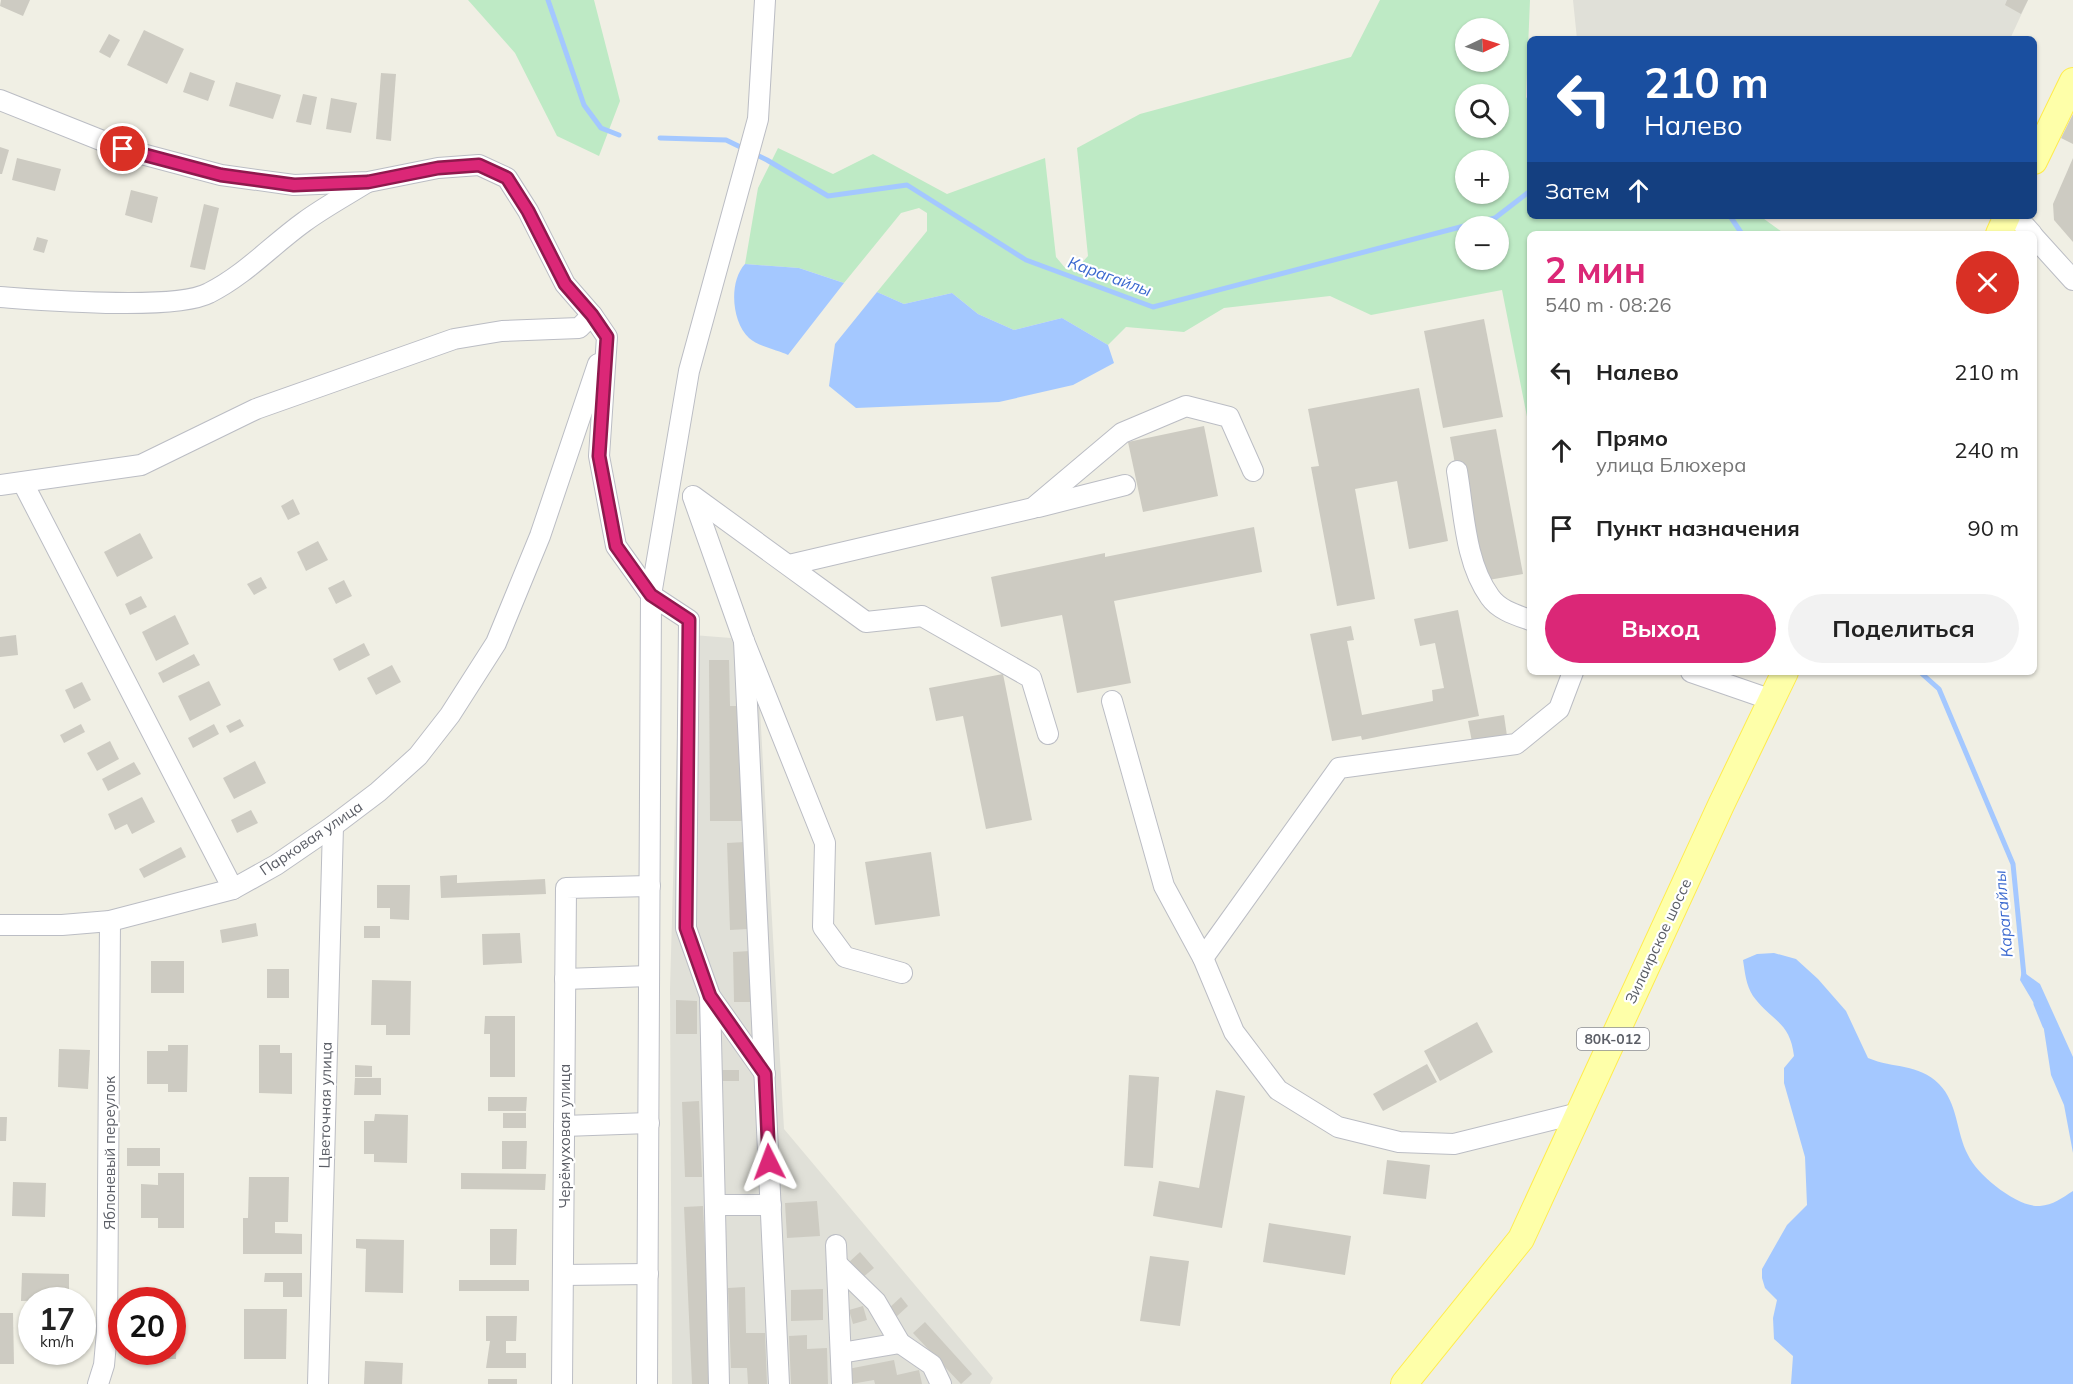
<!DOCTYPE html>
<html lang="ru">
<meta charset="utf-8">
<style>
body{margin:0;font-family:Mulish,sans-serif;background:#f2f2f2;color:#222;height:100vh;display:flex;flex-direction:column;font-size:22px;white-space:nowrap}
*{box-sizing:border-box;margin:0}
p{font-size:20px;color:#767676}
.icon{flex:none;width:33px;height:33px;fill:none;stroke:currentColor;stroke-width:2;stroke-linecap:round;stroke-linejoin:round}
.map{position:relative;flex:1;overflow:hidden}
.panel{position:absolute;left:1527px;top:231px;width:510px;height:444px;display:flex;flex-direction:column;background:#fff;border-radius:9px;box-shadow:0 2px 4px #0004}
.panel>*{flex:none}
.hud{position:absolute;left:1527px;top:36px;width:510px;height:183px;border-radius:9px;box-shadow:0 2px 4px #0004;background:#1a4fa0;color:#fff;overflow:hidden}
.needle{width:39px;rotate:86deg}
.fabs{position:absolute;left:1455px;top:18px;display:grid;gap:12px}
.fabs a{display:grid;place-items:center;width:54px;height:54px;border-radius:50%;background:#fff;box-shadow:0 2px 4px #0004;font-size:30px}
.speed{position:absolute;left:18px;top:1287px;display:flex;gap:12px;font-size:30px;font-weight:700;text-align:center}
.speed>*{display:grid;place-content:center;width:78px;height:78px;border-radius:50%;background:#fff;box-shadow:0 2px 4px #0004;line-height:1}
.speed small{font-size:15px;font-weight:400}
.speed .limit{border:9px solid #d22;background:#fff;color:#111}
.pin{position:absolute;display:grid;place-items:center;width:51px;height:51px;color:#fff;margin:-26px;border:3px solid #fff;border-radius:50%;box-shadow:0 2px 6px #0007}
.me{position:absolute;width:66px;margin:-33px;rotate:357deg;stroke-linejoin:round;filter:drop-shadow(0 0 4px #0008)}
.turn{display:flex;align-items:center;gap:21px;height:126px;padding:0 18px;font-size:27px}
.turn .icon{width:78px;height:78px;stroke-width:2.5}
.turn b{display:block;font-size:42px;line-height:51px}
.then{display:flex;align-items:center;height:57px;padding:0 18px;background:#0003;gap:12px;font-size:22px}
.round{display:grid;place-items:center;flex:none;width:63px;height:63px;border-radius:32px;background:#f2f2f2}
.headline{display:flex;align-items:center;justify-content:space-between;height:102px;padding:0 18px}
h1{font-size:36px;font-weight:700;line-height:45px;color:#db2777}
.cta{display:flex;gap:12px;margin-top:auto;padding:12px 18px}
.cta a{flex:1;height:69px;border-radius:36px;background:#db2777;color:#fff;font-size:24px;font-weight:700;line-height:69px;text-align:center}
.cta a+a{background:#f2f2f2;color:#222}
ul{padding:0;list-style:none}
li{display:flex;align-items:center;gap:18px;height:78px;padding:0 18px}
li div{flex:1}
li b{display:block;font-size:22px}
li em{font-style:normal}
.map>svg:first-child{display:block}
.industrial{fill:#e0e0d8}
.green{fill:#beeac5;fill-rule:evenodd}
.water{fill:#a4c8ff}
.lines{fill:none;stroke-linecap:round;stroke-linejoin:round}
.stream{stroke:#a4c8ff;stroke-width:5}
.building{fill:#cdcbc2}
.minor-casing{stroke:#bbbdc4;stroke-width:22}
.major-casing{stroke:#ffec4d;stroke-width:28}
.minor{stroke:#fff;stroke-width:20}
.major{stroke:#feffa9;stroke-width:26}
.route-casing{stroke:#8e194d;stroke-width:15}
.route{stroke:#db2777;stroke-width:10}
.labels{text-anchor:middle;dominant-baseline:central;stroke-width:4.5;stroke-linejoin:round;paint-order:stroke}
.shield{fill:#fff;stroke:#8c8e94;stroke-width:1.5}
.shield-label{font-size:14px;font-weight:bold;fill:#5b5e66}
.street-label{font-size:15px;fill:#5b5e66;stroke:#fff}
.water-label{font-size:16px;font-style:italic;fill:#3b69cf;stroke:#fff}
</style>
<div class="map">
<svg width="2073" height="1384" viewBox="0 0 2073 1384">
<rect width="100%" height="100%" fill="#f0efe4"/>
<!-- industrial -->
<g class="industrial">
<path d="M1573,0H2028L2010,39H1577Z"/>
<path d="M680,634L731,638L760,710L784,1129L993,1378L990,1384H672L670,989Z"/>
</g>
<!-- green -->
<g class="green">
<path d="M468,0H594L620,101L599,156L557,136L515,53Z"/>
<path d="M1380,0H1530L1526,97L1530,104V216H1760L1785,234H1530V432L1502,290L1371,315L1330,296L1224,308L1184,332L1126,327L1108,345L1062,318L1014,330L978,314L952,293L904,304L877,292L927,231V213L919,208L901,213L844,283L799,268L745,264L758,188L778,148L833,174L873,154L947,194L1045,158L1056,257L1066,269L1078,267L1088,256L1077,148L1140,114L1351,57ZM1466,28H1498V62H1466ZM1466,94H1498V128H1466ZM1466,160H1498V194H1466ZM1466,226H1498V260H1466Z"/>
</g>
<!-- water -->
<g class="water">
<path d="M745,264L799,268L844,283L788,355C778,350 757,346 749,338C731,321 729,281 745,264Z"/>
<path d="M877,292L904,304L952,293L978,314L1014,330L1062,318L1108,345L1114,363L1073,385L999,402L856,408L829,386L835,344Z"/>
<path d="M1774,953L1796,959L1818,979L1846,1011L1868,1058C1894,1069 1918,1063 1939,1084C1958,1103 1956,1132 1968,1155C1977,1175 2018,1208 2040,1206C2053,1205 2062,1198 2073,1191V1384H1791L1793,1356L1774,1339L1773,1318L1777,1300L1765,1288L1762,1278V1269L1787,1225L1807,1205L1805,1157L1784,1083V1068L1794,1056C1790,1021 1771,1021 1753,996C1746,985 1745,973 1743,960L1757,954Z"/>
<path d="M2022,971L2040,984L2073,1057V1153L2064,1105L2051,1075L2042,1017L2020,980Z"/>
</g>
<g class="lines">
<!-- stream -->
<g class="stream">
<path d="M548,0L584,105L601,128L619,135"/>
<path d="M660,138L726,140L767,160L828,196L907,185L1026,260L1153,307L1495,218L1530,191"/>
<path d="M1730,216L1742,234"/>
<path d="M1920,672L1939,689L2013,864L2024,976"/>
<path d="M2036,1004L2045,1026"/>
</g>
</g>
<!-- building -->
<g class="building">
<path d="M1,0H30L23,16L0,6Z"/>
<path d="M2007,0H2028L2021,14L2005,5Z"/>
<path d="M144,30L184,49L167,84L127,65Z"/>
<path d="M109,34L120,40L110,58L99,52Z"/>
<path d="M190,72L215,81L208,101L183,92Z"/>
<path d="M381,73L396,74L391,141L376,139Z"/>
<path d="M236,82L281,95L273,119L229,106Z"/>
<path d="M303,94L317,97L311,125L296,122Z"/>
<path d="M331,98L357,103L351,133L326,129Z"/>
<path d="M2073,114V144L2061,138Z"/>
<path d="M0,147L9,150L2,174H0Z"/>
<path d="M17,158L61,169L55,191L12,180Z"/>
<path d="M2073,158V242L2054,220L2053,204Z"/>
<path d="M131,190L158,197L152,223L125,215Z"/>
<path d="M204,204L219,208L205,270L190,267Z"/>
<path d="M37,237L48,240L44,253L33,250Z"/>
<path d="M1484,319L1503,417L1443,428L1424,331Z"/>
<path d="M1419,388L1448,541L1409,549L1397,481L1355,489L1375,599L1337,606L1311,467L1319,466L1308,409Z"/>
<path d="M1204,426L1218,496L1143,512L1128,442Z"/>
<path d="M1496,429L1523,574L1477,582L1450,437Z"/>
<path d="M293,499L300,514L288,520L281,506Z"/>
<path d="M1254,527L1262,572L1114,601L1131,683L1077,693L1062,615L1001,627L991,577L1105,553V557Z"/>
<path d="M140,533L153,558L117,577L104,552Z"/>
<path d="M318,541L328,560L306,571L297,552Z"/>
<path d="M261,577L267,588L254,595L247,584Z"/>
<path d="M344,580L352,596L336,604L328,588Z"/>
<path d="M141,596L147,607L130,615L125,604Z"/>
<path d="M1458,610L1479,716L1362,740L1361,736L1332,741L1310,634L1351,626L1354,640L1347,641L1362,715L1433,701L1432,690L1444,688L1435,643L1420,646L1414,619Z"/>
<path d="M175,615L189,644L156,661L142,632Z"/>
<path d="M16,635L18,655L0,657V637Z"/>
<path d="M364,643L370,655L339,671L333,659Z"/>
<path d="M194,654L200,665L163,683L158,673Z"/>
<path d="M709,660H729L730,706H743L744,821H710Z"/>
<path d="M392,665L401,682L376,695L367,678Z"/>
<path d="M1003,674L1032,820L986,829L963,716L936,721L929,688Z"/>
<path d="M209,681L221,705L190,721L178,696Z"/>
<path d="M82,682L91,700L74,709L65,690Z"/>
<path d="M1504,715L1507,736L1472,742L1468,721Z"/>
<path d="M240,719L244,726L230,733L226,726Z"/>
<path d="M81,724L85,732L64,743L60,735Z"/>
<path d="M214,724L219,734L193,748L188,738Z"/>
<path d="M110,741L119,759L97,771L87,753Z"/>
<path d="M255,761L266,783L234,799L223,778Z"/>
<path d="M134,762L141,774L108,791L102,779Z"/>
<path d="M142,797L155,822L132,834L127,824L115,830L108,814Z"/>
<path d="M251,810L258,823L237,833L231,820Z"/>
<path d="M745,842L748,929L730,930L727,843Z"/>
<path d="M181,847L186,857L144,878L139,869Z"/>
<path d="M931,852L940,916L875,925L865,862Z"/>
<path d="M457,875V883L545,879L546,894L441,898L440,876Z"/>
<path d="M377,885H410L409,920L390,919V908H377Z"/>
<path d="M256,923L258,936L222,943L220,930Z"/>
<rect x="364" y="926" width="16" height="12"/>
<path d="M520,933L522,963L483,965L482,934Z"/>
<path d="M750,951L751,1002H734L733,952Z"/>
<rect x="151" y="961" width="33" height="32"/>
<rect x="267" y="969" width="22" height="29"/>
<path d="M372,980L411,981L410,1035H386V1025H371Z"/>
<path d="M676,1000L697,1001V1034H676Z"/>
<path d="M485,1016H515V1077H490V1034H484Z"/>
<path d="M1477,1022L1493,1052L1440,1081L1424,1051Z"/>
<path d="M168,1045H188L187,1092H168V1084H147V1051H168Z"/>
<path d="M259,1045H280V1053H292V1094L259,1093Z"/>
<path d="M59,1049L90,1050L88,1089L58,1087Z"/>
<path d="M1427,1064L1437,1082L1383,1111L1373,1094Z"/>
<path d="M355,1065L372,1066V1077H355Z"/>
<rect x="721" y="1070" width="18" height="11"/>
<path d="M1129,1075L1159,1077L1153,1168L1124,1166Z"/>
<path d="M355,1078H381V1095H354Z"/>
<path d="M1216,1090L1245,1096L1222,1228L1153,1216L1159,1181L1199,1188Z"/>
<path d="M488,1097H527L526,1111H488Z"/>
<path d="M699,1101L702,1177H685L682,1102Z"/>
<rect x="503" y="1113" width="23" height="15"/>
<path d="M375,1114L408,1115L407,1163L374,1162V1154H364V1121H374Z"/>
<path d="M0,1117H7L6,1141H0Z"/>
<path d="M502,1141H527L526,1169H502Z"/>
<rect x="127" y="1148" width="33" height="18"/>
<path d="M1387,1160L1430,1165L1426,1199L1383,1194Z"/>
<path d="M158,1173H184V1228H158V1218H141V1184L158,1185Z"/>
<path d="M461,1173L546,1174L545,1190L461,1189Z"/>
<path d="M249,1177H289L288,1222H275V1233L302,1234V1254H243V1218H248Z"/>
<path d="M13,1182L46,1183L45,1217L12,1216Z"/>
<path d="M817,1201L820,1236L787,1238L785,1203Z"/>
<path d="M703,1206L712,1384H692L684,1207Z"/>
<path d="M1269,1223L1351,1236L1345,1275L1263,1262Z"/>
<path d="M490,1229H517L516,1265H490Z"/>
<path d="M356,1239L404,1240L403,1293L365,1292L366,1249L356,1248Z"/>
<path d="M860,1252L874,1268L862,1278L848,1263Z"/>
<path d="M1150,1256L1189,1261L1180,1326L1140,1321Z"/>
<path d="M22,1273L69,1274V1300L21,1301Z"/>
<path d="M265,1273H302V1297H283V1282H264Z"/>
<rect x="459" y="1280" width="70" height="11"/>
<path d="M745,1287L746,1333H765L767,1384H748L747,1368H731L728,1288Z"/>
<path d="M823,1289V1320L791,1321V1290Z"/>
<path d="M901,1297L908,1306L895,1318L888,1309Z"/>
<path d="M172,1304H177L176,1330H172Z"/>
<path d="M863,1306L867,1320L853,1324L849,1310Z"/>
<path d="M244,1309H287L286,1359H244Z"/>
<path d="M0,1313H13L14,1364H0Z"/>
<path d="M486,1316H517L516,1341H506V1353H526V1368H486L490,1341H486Z"/>
<path d="M925,1322L972,1374L961,1384L913,1333Z"/>
<path d="M807,1335V1349L827,1348L828,1384H791L789,1336Z"/>
<path d="M172,1336H177L176,1359H140V1352H172Z"/>
<path d="M894,1360L897,1375L919,1370L922,1384H875L874,1380L851,1384L848,1369Z"/>
<path d="M365,1361L403,1363L402,1384H364Z"/>
<rect x="488" y="1379" width="29" height="5"/>
</g>
<g class="lines">
<!-- minor casing -->
<g class="minor-casing">
<g id="minor">
<path d="M0,100L123,149L221,175L294,185L368,182L438,168L479,165L507,178L528,211L565,284L592,315L607,337L599,456L616,546L651,595L689,620L686,928L710,996L765,1074"/>
<path d="M2016,216L2032,234"/>
<path d="M2034,237L2073,280"/>
<path d="M0,297C43,300 175,311 209,293C245,275 272,245 304,222C323,208 345,196 366,183"/>
<path d="M1457,471C1464,512 1465,563 1490,597C1499,610 1516,615 1530,620"/>
<path d="M23,483L233,889"/>
<path d="M0,485L141,465L256,409L454,339L502,331L579,328L592,315"/>
<path d="M693,496L866,622L922,616L1031,678L1048,734"/>
<path d="M693,497L744,641L825,843L823,927L845,957L902,973"/>
<path d="M1038,507L1125,485"/>
<path d="M789,565L1033,508L1122,433L1186,406L1229,417L1253,471"/>
<path d="M744,641L779,1384"/>
<path d="M1691,672L1772,700"/>
<path d="M1112,701L1164,886L1203,958L1234,1032L1278,1090L1338,1127L1399,1142L1454,1144L1579,1113"/>
<path d="M0,925H62L110,921L233,889L276,865L333,826L378,792L418,756L450,715L496,643L540,536L598,364"/>
<path d="M1203,958L1339,768L1516,744L1559,709L1573,672"/>
<path d="M565,979L649,976"/>
<path d="M710,996L719,1384"/>
<path d="M564,1126L649,1123"/>
<path d="M715,1205H771"/>
<path d="M836,1245L842,1384"/>
<path d="M837,1264L876,1302L900,1343L932,1365L941,1384"/>
<path d="M563,1275L648,1274"/>
<path d="M841,1353L900,1343"/>
<path d="M98,1384L104,1365L107,1332L110,921"/>
<path d="M318,1384L333,826"/>
<path d="M562,1384L566,888L650,886"/>
<path d="M647,1384L651,595L689,371L758,119L765,0"/>
</g>
</g>
<!-- major casing -->
<g class="major-casing">
<g id="major">
<path d="M2034,161L2073,81"/>
<path d="M1999,234L2007,216"/>
<path d="M1404,1384L1521,1239L1721,805L1785,672"/>
</g>
</g>
<!-- minor -->
<use href="#minor" class="minor"/>
<!-- major -->
<use href="#major" class="major"/>
</g>
<g class="lines">
<!-- route casing -->
<g class="route-casing">
<path id="route" d="M123,149L221,175L294,185L368,182L438,168L479,165L507,178L528,211L565,284L592,315L607,337L599,456L616,546L651,595L689,620L686,928L710,996L765,1074L769,1162"/>
</g>
<!-- route -->
<use href="#route" class="route"/>
</g>
<g class="labels">
<!-- shield labels -->
<rect class="shield" x="1577" y="1028" width="72" height="22" rx="4.5"/>
<g class="shield-label">
<text x="1613" y="1039">80К-012</text>
</g>
<!-- street labels -->
<g class="street-label">
<text transform="translate(311 838) rotate(-34)">Парковая улица</text>
<text transform="translate(1658 941) rotate(-65)">Зилаирское шоссе</text>
<text transform="translate(325 1105) rotate(-89)">Цветочная улица</text>
<text transform="translate(564 1136) rotate(-90)">Черёмуховая улица</text>
<text transform="translate(109 1153) rotate(-90)">Яблоневый переулок</text>
</g>
<!-- water labels -->
<g class="water-label">
<text transform="translate(1110 276) rotate(20)">Карагайлы</text>
<text transform="translate(2003 914) rotate(-95)">Карагайлы</text>
</g>
</g>
</svg>
<div class="fabs">
<a><svg class="needle" viewBox="-14 -14 28 28"><path d="M0-13l5 13h-10z" fill="#e53935"/><path d="M0 13l5-13h-10z" fill="#767676"/></svg></a>
<a><svg class="icon" aria-label="search" viewBox="0 0 24 24"><circle cx="10" cy="10" r="6"/><path d="M15 15l6 6"/></svg></a>
<a>+</a>
<a>−</a>
</div>
<div class="speed"><div>17<small>km/h</small></div><div class="limit">20</div></div>
<div class="pin" style="left:123px;top:149px;background:#d93025"><svg class="icon" aria-label="arrive" viewBox="0 0 24 24"><path d="M6 21V4h12l-3 4 3 4H6"/></svg></div>
<svg class="me" style="left:769px;top:1162px" viewBox="-20 -20 40 40"><path d="M0-17L14 15 0 8-14 15z" fill="#db2777" stroke="#fff" stroke-width="4"/></svg>
<div class="hud">
<div class="turn"><svg class="icon" aria-label="left" viewBox="0 0 24 24"><path d="M17 20v-9H6M10 6l-5 5 5 5"/></svg><div><b>210 m</b>Налево</div></div>
<div class="then">Затем<svg class="icon" aria-label="ahead" viewBox="0 0 24 24"><path d="M12 20V5M6 11l6-6 6 6"/></svg></div>
</div>
<section class="panel">
<div class="headline"><div><h1>2 мин</h1><p>540 m · 08:26</p></div><a class="round" style="background:#d93025;color:#fff"><svg class="icon" aria-label="close" viewBox="0 0 24 24"><path d="M6 6l12 12M18 6L6 18"/></svg></a></div>
<ul>
<li><svg class="icon" aria-label="left" viewBox="0 0 24 24"><path d="M17 20v-9H6M10 6l-5 5 5 5"/></svg><div><b>Налево</b></div><em>210 m</em></li>
<li><svg class="icon" aria-label="ahead" viewBox="0 0 24 24"><path d="M12 20V5M6 11l6-6 6 6"/></svg><div><b>Прямо</b><p>улица Блюхера</p></div><em>240 m</em></li>
<li><svg class="icon" aria-label="arrive" viewBox="0 0 24 24"><path d="M6 21V4h12l-3 4 3 4H6"/></svg><div><b>Пункт назначения</b></div><em>90 m</em></li>
</ul>
<div class="cta"><a>Выход</a><a>Поделиться</a></div>
</section>
</div>
